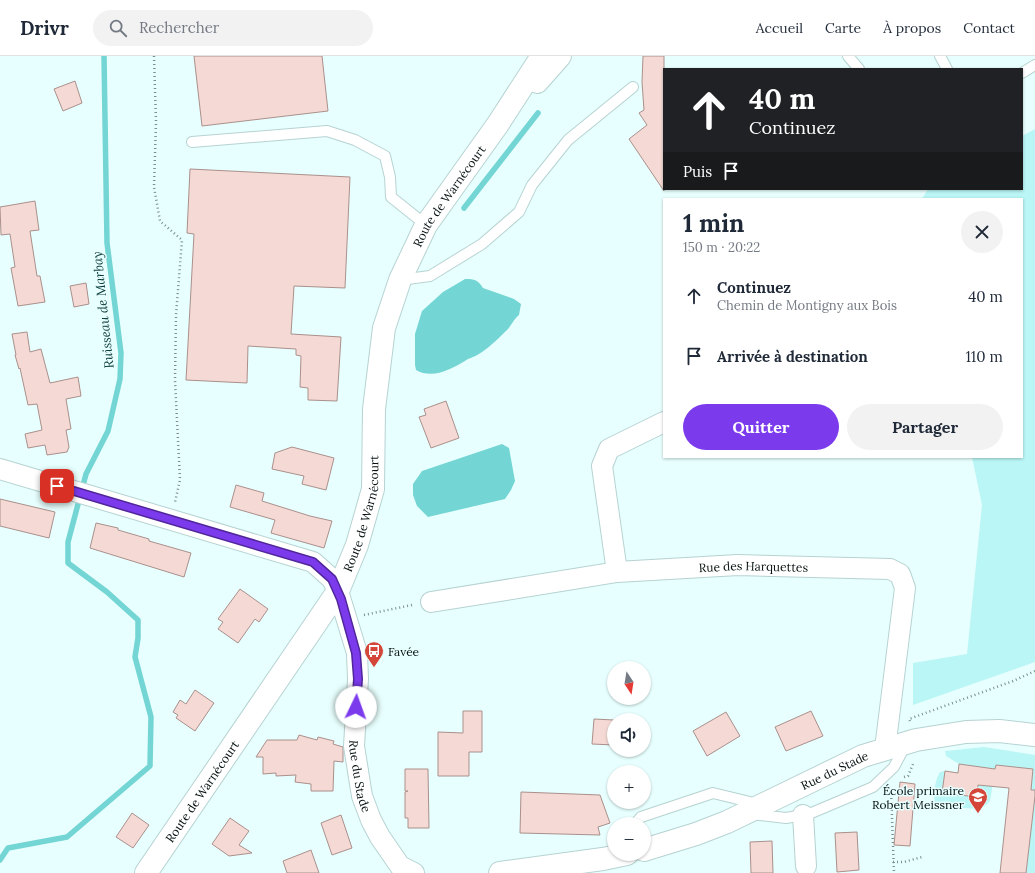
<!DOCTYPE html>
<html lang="fr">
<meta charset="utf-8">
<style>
body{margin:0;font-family:Lora,serif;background:#f2f2f3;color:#1f2937;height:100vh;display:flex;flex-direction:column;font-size:15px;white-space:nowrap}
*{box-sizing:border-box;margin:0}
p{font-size:13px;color:#747a83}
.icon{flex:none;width:22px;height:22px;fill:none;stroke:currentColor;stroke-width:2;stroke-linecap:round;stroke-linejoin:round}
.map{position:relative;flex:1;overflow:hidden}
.details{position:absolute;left:663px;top:142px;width:360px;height:260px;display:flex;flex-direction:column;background:#fff;border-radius:0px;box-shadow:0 1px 3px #0004}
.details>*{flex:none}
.top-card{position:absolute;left:663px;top:12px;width:360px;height:122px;border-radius:0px;box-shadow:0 1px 3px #0004;background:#202124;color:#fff;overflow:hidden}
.needle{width:26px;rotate:168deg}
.controls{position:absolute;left:607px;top:605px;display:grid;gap:8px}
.controls a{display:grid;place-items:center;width:44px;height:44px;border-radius:50%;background:#fff;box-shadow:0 1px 3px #0004;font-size:20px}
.pin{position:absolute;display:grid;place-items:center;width:34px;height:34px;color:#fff;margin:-17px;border-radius:8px;box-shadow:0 2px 6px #0006}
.me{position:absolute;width:44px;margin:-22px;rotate:3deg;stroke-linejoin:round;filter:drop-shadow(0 0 3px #0008)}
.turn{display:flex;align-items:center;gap:14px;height:84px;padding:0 20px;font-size:18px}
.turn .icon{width:52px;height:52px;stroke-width:2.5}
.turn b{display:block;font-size:28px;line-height:34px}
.then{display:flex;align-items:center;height:38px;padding:0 20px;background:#0003;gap:8px;font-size:15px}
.round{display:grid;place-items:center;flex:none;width:42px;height:42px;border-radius:21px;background:#f2f2f3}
.summary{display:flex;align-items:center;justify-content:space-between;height:68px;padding:0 20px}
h1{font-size:24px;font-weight:700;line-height:30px}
.action{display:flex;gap:8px;margin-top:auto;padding:8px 20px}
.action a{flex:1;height:46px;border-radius:24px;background:#7c3aed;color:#fff;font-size:16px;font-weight:700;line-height:46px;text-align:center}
.action a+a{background:#f2f2f3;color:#1f2937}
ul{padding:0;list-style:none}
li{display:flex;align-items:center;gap:12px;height:60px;padding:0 20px}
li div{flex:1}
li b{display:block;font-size:15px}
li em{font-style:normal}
header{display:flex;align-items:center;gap:24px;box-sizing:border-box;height:56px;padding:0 20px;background:#fff;border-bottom:1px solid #e0e1e3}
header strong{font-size:19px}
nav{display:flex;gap:22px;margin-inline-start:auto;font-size:14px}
.search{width:280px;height:36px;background:#f2f2f3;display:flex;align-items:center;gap:10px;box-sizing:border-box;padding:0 14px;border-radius:22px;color:#747a83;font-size:15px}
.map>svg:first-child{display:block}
.green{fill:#baf6f5}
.water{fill:#73d5d4}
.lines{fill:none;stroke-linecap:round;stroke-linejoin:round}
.stream{stroke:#73d5d4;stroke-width:5.5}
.building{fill:#f4d9d4;stroke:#aa908c}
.lane-casing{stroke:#b6d3d2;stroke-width:12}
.street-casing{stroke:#b6d3d2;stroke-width:22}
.secondary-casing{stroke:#b6d3d2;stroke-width:24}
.path{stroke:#7d8e8d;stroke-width:2.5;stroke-dasharray:1 3;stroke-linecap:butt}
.lane{stroke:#fff;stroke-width:10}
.street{stroke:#fff;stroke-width:20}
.secondary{stroke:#fff;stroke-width:22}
.route-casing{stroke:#51269a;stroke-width:10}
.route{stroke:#7c3aed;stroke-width:7}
.labels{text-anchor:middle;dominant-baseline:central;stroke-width:3;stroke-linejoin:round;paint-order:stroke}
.street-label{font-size:12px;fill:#071111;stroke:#e7fffe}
.poi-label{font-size:12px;fill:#071111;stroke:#e7fffe;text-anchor:start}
.water-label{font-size:13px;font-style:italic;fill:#0d3c3c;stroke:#e7fffe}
</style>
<header>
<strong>Drivr</strong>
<div class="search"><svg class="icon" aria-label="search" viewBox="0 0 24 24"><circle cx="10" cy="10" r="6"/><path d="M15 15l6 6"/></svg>Rechercher</div>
<nav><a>Accueil</a><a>Carte</a><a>À propos</a><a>Contact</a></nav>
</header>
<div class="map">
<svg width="1035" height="817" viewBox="0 0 1035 817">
<rect width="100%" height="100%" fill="#e7fffe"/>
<!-- green -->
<g class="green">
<path d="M1035,73V606L913,649V607L967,598L982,449L972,401H1022V143H922L928,133H1022V80Z"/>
<path d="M984,691L1035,699V734H1031L1033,713L996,709L990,745L985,750L979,753L936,750C932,741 935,724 940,716L945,715L942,737L977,741L981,711L959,708L946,700L945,695Z"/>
<path d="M1035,740V817H1026L1034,744Z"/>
</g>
<!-- water -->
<g class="water">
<path d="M465,223C475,223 478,224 483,232L514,243L521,248L519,259C514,263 512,268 508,273C501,280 490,291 482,296C478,299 473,301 468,303C454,312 433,324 416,314L415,309V278L422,255L443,236L460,226Z"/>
<path d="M502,388L509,392L515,425L511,434L505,443L428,461L417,450L413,439V428L422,415Z"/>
</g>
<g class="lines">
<!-- stream -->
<g class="stream">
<path d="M464,152L538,57"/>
<path d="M0,804L8,792L67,781L150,710L151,661L135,601L138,582V564L107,536L68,507V486L86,418L108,375L120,323L121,297L107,187L104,0"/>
</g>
</g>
<!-- building -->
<g class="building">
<path d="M194,0H322L328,55L202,70Z"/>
<path d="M643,0H664V135L629,83L647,69L639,57L644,54L642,26Z"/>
<path d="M75,25L82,47L63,55L54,33Z"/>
<path d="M190,113L350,121L345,232L294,230L291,278L341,281L337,345L308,344V332L300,331L301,300L296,299V293L248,290L247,327L186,324L194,178L187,177Z"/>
<path d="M35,145L39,174L30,175L37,220H40L45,246L18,250L11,212L15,211L10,178L1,179L0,151Z"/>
<path d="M86,227L89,248L74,251L70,230Z"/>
<path d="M27,276L30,296L41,293L50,327L78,321L81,340L66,343L71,373L66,374L69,391L67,396L47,399L45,389L28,392L25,378L42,374L37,348L28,349L20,312L19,313L15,299H16L12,278Z"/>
<path d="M446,345L459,382L431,392L419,361L426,359L424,353Z"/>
<path d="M292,391L334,402L326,434L302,428L304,420L272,413L275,397Z"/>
<path d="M236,429L264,437L262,445L310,460L332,465L324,492L271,477L275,464L230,451Z"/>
<path d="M0,443L55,456L49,482L0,470Z"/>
<path d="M96,467L118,472V474L149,483V485L191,497L184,521L90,492Z"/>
<path d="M240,533L268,553L259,566L255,563L238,587L218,573L223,566L218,563Z"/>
<path d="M195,634L214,647L195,675L176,662L178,659L173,656L180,644L186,648Z"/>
<path d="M463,655H482V696H469V720H438V676L463,677Z"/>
<path d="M811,655L823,680L786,695L775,671Z"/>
<path d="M726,656L740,680L707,700L693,675Z"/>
<path d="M594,663L614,664V689L592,688Z"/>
<path d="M299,679L317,684L318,681L334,685L333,688L343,691V706L334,705L333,735H311V728L295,726L296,719L276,720V717L263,718V701H256L267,684H297Z"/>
<path d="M959,708L995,713L996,709L1033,713L1031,734H1035V740L1026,817H1000L1009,732L978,729L977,741L942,737L945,715L958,717Z"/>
<path d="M405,713H428L429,772H408V762H405V736L408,735H405Z"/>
<path d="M900,726L915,728L910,790L894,789Z"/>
<path d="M521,736L600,739L610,767L598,771L600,779L520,777Z"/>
<path d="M132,757L149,769L133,792L116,781Z"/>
<path d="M341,759L352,792L332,799L321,767Z"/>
<path d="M230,762L249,775L239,789L252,797L229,800L212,788Z"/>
<path d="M857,776L859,814L837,816L835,777Z"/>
<path d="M772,785L773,817H751L750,786Z"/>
<path d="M311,794L319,817H287L283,805Z"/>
</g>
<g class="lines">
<!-- lane casing -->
<g class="lane-casing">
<g id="lane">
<path d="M848,0L859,13"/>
<path d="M940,0L947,13"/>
<path d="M1022,17L1035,9"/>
<path d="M192,86L327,75L355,84L385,100L390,121L391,141L426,169"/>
<path d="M400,224L430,220L482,188L519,156L532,129L568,84L633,31"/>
<path d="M752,758L786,762L809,758L873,731L894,711L906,688"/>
<path d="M635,768L641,761L713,737L758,748"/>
</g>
</g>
<!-- street casing -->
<g class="street-casing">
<g id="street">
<path id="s1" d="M0,413L313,506L332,523L338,535L357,597L358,623L354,690L362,740L371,764L380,781L400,810L414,817"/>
<path d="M617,516L602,410L609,393L664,366"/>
<path id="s2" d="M431,546L617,516L738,509L890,513L900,518L905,532L885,693"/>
<path d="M803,759L806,810"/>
</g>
</g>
<!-- secondary casing -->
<g class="secondary-casing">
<g id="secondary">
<path d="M537,26L560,0"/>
<path id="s3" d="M644,794L696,778L727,766L863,700L916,684L966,676L999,675L1035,679"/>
<path id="s4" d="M146,817L338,535L357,489L373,433L374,353L384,272L400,224L426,169L498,68L542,0"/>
<path d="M500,817L603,803L627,798"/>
</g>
</g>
<!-- path -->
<g class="path">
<path d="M154,0L156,66L154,131L160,165L182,184L176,259L175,324L180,424L175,446"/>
<path d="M364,559L412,549"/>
<path d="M910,665L909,663L1013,625L1035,615"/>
<path d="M904,721L908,720L913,708"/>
<path d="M891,734L894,817"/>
<path d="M893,806H904L922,801"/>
</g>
<!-- lane -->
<use href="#lane" class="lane"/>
<!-- street -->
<use href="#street" class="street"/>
<!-- secondary -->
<use href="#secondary" class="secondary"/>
</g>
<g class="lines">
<!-- route casing -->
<g class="route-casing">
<path id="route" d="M57,430L313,506L332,523L341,543L356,597L358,623L356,651"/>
</g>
<!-- route -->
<use href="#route" class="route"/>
</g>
<!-- icons -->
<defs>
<g id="bus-pin" transform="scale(1)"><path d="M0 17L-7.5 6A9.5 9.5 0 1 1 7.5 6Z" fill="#d34639" stroke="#e7fffe"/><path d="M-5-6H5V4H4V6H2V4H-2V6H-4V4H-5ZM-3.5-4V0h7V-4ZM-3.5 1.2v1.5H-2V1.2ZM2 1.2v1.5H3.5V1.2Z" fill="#fff"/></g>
<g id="school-pin" transform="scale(1)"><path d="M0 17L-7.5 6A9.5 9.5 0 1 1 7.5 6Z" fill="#d34639" stroke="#e7fffe"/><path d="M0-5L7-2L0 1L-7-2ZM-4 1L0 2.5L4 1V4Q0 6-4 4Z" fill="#fff"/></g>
</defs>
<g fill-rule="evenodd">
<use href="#bus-pin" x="374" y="595"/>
<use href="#school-pin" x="978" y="741"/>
</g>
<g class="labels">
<!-- street labels -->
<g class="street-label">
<text stroke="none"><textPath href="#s4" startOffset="759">Route de Warnécourt</textPath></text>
<text stroke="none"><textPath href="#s4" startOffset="423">Route de Warnécourt</textPath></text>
<text stroke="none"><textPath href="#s2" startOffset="325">Rue des Harquettes</textPath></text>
<text stroke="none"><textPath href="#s3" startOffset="207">Rue du Stade</textPath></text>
<text stroke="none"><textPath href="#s1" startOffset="554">Rue du Stade</textPath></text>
<text stroke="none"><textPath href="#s4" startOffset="99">Route de Warnécourt</textPath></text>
</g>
<!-- poi labels -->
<g class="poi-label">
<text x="388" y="595">Favée</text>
<text x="964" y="734" text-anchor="end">École primaire<tspan x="964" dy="14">Robert Meissner</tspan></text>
</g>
<!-- water labels -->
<g class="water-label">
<text transform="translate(103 254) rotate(-96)">Ruisseau de Marbay</text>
</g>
</g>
</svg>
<div class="controls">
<a><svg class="needle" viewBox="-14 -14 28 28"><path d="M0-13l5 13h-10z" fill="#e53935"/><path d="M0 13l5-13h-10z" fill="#747a83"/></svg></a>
<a><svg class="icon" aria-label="sound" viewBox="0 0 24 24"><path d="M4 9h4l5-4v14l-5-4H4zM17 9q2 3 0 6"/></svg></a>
<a>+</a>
<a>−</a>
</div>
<div class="pin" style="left:57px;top:430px;background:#d93025"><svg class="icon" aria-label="arrive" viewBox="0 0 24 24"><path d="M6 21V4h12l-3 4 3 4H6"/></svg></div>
<svg class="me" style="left:356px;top:651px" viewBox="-20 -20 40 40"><circle r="19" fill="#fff"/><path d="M0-13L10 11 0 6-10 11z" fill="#7c3aed"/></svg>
<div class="top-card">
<div class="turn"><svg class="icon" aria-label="ahead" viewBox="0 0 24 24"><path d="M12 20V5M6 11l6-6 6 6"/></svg><div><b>40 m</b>Continuez</div></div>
<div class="then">Puis<svg class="icon" aria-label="arrive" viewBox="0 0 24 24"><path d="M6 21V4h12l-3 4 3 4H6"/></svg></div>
</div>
<section class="details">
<div class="summary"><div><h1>1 min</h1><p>150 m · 20:22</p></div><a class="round"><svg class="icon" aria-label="close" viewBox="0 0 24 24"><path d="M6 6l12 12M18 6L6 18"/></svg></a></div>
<ul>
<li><svg class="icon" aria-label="ahead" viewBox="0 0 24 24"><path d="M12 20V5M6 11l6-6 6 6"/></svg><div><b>Continuez</b><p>Chemin de Montigny aux Bois</p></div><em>40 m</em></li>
<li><svg class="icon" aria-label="arrive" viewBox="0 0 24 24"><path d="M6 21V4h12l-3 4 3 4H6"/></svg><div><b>Arrivée à destination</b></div><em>110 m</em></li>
</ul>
<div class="action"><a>Quitter</a><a>Partager</a></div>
</section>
</div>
